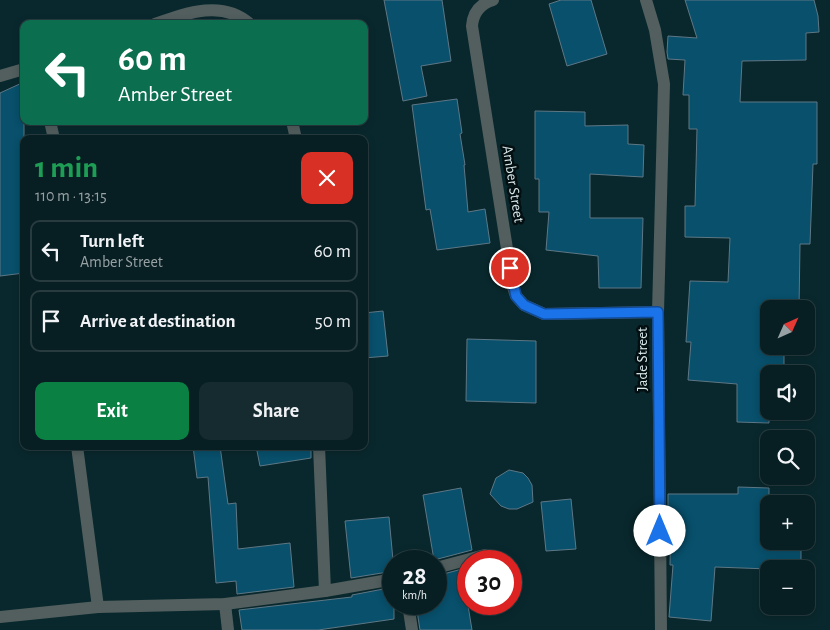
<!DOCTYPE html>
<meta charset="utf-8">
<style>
body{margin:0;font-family:"Alegreya Sans",sans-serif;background:#152b2f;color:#f1f3f6;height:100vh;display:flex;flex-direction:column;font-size:19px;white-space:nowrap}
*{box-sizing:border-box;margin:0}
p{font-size:16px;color:#98a2a5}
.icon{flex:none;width:28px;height:28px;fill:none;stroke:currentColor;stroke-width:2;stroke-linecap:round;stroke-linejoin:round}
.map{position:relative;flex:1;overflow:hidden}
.drawer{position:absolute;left:20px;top:135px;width:348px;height:315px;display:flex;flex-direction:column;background:#071e22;border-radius:10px;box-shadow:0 2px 8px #0003,0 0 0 1px #283c40}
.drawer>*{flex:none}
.top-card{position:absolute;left:20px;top:20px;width:348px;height:105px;border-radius:10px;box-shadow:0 2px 8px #0003,0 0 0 1px #283c40;background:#0b6e4f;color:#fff;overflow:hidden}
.needle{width:32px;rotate:45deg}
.tools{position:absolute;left:760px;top:300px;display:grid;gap:10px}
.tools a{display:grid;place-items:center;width:55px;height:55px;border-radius:10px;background:#071e22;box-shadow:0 2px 8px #0003,0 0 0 1px #283c40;font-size:25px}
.speed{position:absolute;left:382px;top:550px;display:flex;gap:10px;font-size:25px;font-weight:700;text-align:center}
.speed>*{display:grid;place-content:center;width:65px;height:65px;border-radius:50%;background:#071e22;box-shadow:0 2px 8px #0003,0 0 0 1px #283c40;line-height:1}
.speed small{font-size:12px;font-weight:400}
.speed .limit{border:8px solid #d22;background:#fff;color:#111}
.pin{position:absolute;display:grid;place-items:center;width:42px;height:42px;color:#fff;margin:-21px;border:2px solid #fff;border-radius:50%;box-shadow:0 1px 5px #0007}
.me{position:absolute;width:55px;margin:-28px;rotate:0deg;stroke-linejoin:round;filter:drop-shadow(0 0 4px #0008)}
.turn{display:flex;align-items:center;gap:18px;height:105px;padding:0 15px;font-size:22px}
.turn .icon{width:65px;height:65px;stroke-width:2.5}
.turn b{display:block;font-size:35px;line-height:42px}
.round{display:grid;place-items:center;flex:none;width:52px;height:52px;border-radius:10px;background:#152b2f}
.head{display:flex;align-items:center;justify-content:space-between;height:85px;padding:0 15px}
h1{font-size:30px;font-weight:600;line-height:38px;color:#1e9e55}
.action{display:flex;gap:10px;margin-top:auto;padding:10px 15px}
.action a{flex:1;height:58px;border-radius:10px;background:#0b8043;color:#fff;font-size:20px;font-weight:600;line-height:58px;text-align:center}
.action a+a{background:#152b2f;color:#f1f3f6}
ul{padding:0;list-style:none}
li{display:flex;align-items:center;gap:15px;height:62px;margin:0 10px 8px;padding:0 5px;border:2px solid #283c40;border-radius:10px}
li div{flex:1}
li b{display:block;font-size:19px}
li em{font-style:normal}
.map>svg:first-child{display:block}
.building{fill:#08506c;stroke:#5e7785}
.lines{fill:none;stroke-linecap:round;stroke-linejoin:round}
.minor{stroke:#525f5e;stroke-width:12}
.route-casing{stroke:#114b97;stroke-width:12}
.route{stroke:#1a73e8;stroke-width:9}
.labels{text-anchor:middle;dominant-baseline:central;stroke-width:5;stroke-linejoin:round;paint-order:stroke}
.street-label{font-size:15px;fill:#d8e9ec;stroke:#040f11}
</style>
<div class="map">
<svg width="830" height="630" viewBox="0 0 830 630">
<rect width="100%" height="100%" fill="#09282d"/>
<!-- building -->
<g class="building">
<path d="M384,0H442L451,61L421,66L427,96L403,101Z"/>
<path d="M561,0H591L607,54L567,66L549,4Z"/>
<path d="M685,0H814L818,16L819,32L806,33V60L742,61L740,102H817V164H813L810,244H800L799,309H769V352H784V374H769V423L737,422V384L688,380L691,342H686L690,281L728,282L730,238L685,237V206H695L697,129H689V95H683L685,60L668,59L667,52L668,36L697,38Z"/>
<path d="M24,82V273L0,276V93Z"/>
<path d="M457,99L462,133L460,134L465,165H464L468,212L485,209L490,243L437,250L430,209L426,210L412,105Z"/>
<path d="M535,111L585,112V126L628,125V144L644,145L643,177L590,174V218H643L641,288H599L598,256L546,250L549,212H539V179H535Z"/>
<path d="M383,311L388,356L364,358V313Z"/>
<path d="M467,339L536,341V403L466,401Z"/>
<path d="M193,446H220L228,504L236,503L238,549L290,543L294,587L237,594L236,581L216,583L208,477L197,478Z"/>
<path d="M256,446H311V458L260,466Z"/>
<path d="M509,470L523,473L528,478L532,485L533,502L517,509H509L501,506L490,494L496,478Z"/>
<path d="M738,487L769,488V541H801V566H769V569L715,567L711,621L669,617L673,565H670L671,515H668V494H738Z"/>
<path d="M461,488L472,550L434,560L423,495Z"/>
<path d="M571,499L576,549L546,551L541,502Z"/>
<path d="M389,517L394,571L351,578L345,521Z"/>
<path d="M462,569L472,630H420L416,604H436V576Z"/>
<path d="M394,587V619L318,630H242L239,610L352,597V595Z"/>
</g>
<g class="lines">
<!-- minor -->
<g class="minor">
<path d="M493,0C480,4 473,13 472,26L513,287L516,296L524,305L544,314L658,312"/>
<path d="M646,0L655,30L664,84L658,312L661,630"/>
<path d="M155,24C189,12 223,0 250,24"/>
<path d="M0,76L24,69"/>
<path d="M50,121L54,139"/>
<path d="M292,121L296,139"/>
<path d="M77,446L98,607"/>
<path d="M319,446L325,591"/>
<path d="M436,568L485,555"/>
<path d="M225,604L228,630"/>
<path d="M408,604L412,630"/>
<path d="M0,617L98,607L225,604L325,591L394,579"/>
</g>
</g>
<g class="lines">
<!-- route casing -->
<g class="route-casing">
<path id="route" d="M510,268L516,296L524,305L544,314L658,312L660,531"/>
</g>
<!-- route -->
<use href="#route" class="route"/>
</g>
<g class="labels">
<!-- street labels -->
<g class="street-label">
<text transform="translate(513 184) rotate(81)">Amber Street</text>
<text transform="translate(642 359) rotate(-90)">Jade Street</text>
</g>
</g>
</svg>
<div class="tools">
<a><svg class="needle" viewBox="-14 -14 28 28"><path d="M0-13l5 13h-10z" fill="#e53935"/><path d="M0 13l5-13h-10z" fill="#98a2a5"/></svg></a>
<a><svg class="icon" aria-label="sound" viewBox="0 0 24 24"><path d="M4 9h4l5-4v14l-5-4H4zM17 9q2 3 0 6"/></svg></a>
<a><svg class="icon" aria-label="search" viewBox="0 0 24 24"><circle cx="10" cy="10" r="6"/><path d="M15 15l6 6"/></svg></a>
<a>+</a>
<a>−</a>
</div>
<div class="speed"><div>28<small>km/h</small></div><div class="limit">30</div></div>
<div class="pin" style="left:510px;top:268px;background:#d93025"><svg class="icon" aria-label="arrive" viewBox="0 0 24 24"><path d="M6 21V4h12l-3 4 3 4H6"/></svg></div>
<svg class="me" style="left:660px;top:531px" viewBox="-20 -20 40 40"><circle r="19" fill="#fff"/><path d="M0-13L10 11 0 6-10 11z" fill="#1a73e8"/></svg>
<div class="top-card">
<div class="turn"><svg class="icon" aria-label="left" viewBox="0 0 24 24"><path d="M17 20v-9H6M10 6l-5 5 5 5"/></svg><div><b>60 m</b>Amber Street</div></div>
</div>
<section class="drawer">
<div class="head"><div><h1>1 min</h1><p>110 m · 13:15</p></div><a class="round" style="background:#d93025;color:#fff"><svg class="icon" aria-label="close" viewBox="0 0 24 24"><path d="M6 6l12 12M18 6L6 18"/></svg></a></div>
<ul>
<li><svg class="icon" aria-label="left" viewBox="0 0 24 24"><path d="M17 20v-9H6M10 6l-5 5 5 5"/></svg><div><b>Turn left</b><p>Amber Street</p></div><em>60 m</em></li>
<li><svg class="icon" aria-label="arrive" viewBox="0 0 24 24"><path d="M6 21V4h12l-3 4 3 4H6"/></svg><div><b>Arrive at destination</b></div><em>50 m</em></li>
</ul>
<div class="action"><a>Exit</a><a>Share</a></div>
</section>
</div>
